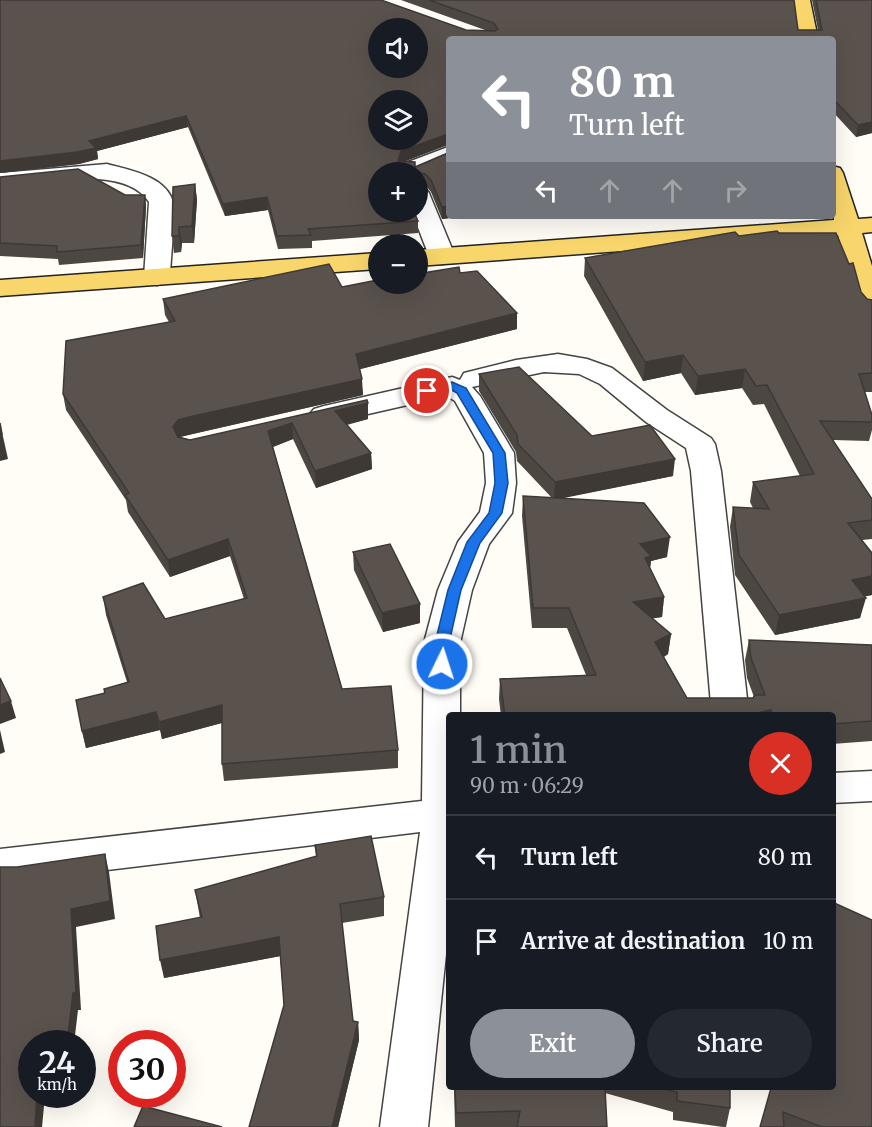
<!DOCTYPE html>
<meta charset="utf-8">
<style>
body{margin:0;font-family:Merriweather,serif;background:#242831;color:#f1f3f6;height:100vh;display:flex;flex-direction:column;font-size:22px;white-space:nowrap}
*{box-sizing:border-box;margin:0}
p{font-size:20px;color:#9ea1a6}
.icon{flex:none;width:33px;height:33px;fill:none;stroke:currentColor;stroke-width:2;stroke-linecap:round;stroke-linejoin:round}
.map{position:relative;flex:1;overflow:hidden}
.details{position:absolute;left:446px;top:712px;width:390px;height:378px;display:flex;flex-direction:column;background:#171b24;border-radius:6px;box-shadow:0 6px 24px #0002}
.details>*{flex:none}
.top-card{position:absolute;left:446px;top:36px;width:390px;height:183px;border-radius:6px;box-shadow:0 6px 24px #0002;background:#8c9099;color:#fff;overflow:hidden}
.buttons{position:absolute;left:368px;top:18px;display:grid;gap:12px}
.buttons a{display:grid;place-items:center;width:60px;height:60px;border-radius:50%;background:#171b24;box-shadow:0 6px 24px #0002;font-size:30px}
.speed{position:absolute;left:18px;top:1030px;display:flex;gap:12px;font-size:30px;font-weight:700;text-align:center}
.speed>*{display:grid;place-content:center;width:78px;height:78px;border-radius:50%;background:#171b24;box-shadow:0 6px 24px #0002;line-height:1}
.speed small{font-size:15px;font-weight:400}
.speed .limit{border:9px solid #d22;background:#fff;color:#111}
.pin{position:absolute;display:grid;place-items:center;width:51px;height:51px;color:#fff;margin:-26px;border:3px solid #fff;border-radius:50%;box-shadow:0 2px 6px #0007}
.me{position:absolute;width:66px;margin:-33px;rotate:4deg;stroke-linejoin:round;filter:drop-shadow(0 0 4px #0008)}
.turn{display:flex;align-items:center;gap:21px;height:126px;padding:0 24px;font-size:27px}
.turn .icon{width:78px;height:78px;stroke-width:2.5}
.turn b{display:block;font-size:42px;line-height:51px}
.lanes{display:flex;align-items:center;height:57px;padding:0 24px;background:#0003;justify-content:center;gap:30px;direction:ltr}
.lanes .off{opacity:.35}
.round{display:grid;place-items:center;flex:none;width:63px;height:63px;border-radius:32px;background:#242831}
.headline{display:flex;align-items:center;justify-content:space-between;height:102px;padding:0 24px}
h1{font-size:36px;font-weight:600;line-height:45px;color:#8c9099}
.cta{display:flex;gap:12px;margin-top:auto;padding:12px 24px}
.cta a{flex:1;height:69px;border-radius:36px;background:#8c9099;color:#fff;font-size:24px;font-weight:600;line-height:69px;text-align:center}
.cta a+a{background:#242831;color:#f1f3f6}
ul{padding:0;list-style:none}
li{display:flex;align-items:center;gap:18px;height:84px;padding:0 24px;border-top:2px solid #363941}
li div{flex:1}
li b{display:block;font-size:22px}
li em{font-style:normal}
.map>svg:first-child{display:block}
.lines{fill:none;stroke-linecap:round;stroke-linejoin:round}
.minor-casing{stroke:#444;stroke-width:3}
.major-casing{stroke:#222;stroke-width:3}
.minor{fill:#fff;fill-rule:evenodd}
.major{fill:#f9d66b;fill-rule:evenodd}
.wall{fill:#4d4742}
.shaded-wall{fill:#3f3936}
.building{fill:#5a524d;stroke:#3f3936;stroke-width:1.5;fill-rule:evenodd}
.route{fill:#1a73e8;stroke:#114b97;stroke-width:1.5}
</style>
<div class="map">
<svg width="872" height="1127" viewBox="0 0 872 1127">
<rect width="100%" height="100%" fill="#fffdf5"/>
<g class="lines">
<!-- minor casing -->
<g class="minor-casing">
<g id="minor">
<path d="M448,147V162L422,173L419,177H417V172H400L403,164Z"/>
<path d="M107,164C129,170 166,176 173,202C176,214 170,262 170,277L166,282L157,285L148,282L144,277L149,202C124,163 40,184 0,187V173Z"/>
<path d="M417,186L425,188L429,193L455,256L451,261L442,264L433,261L429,256L412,212H417Z"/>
<path d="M558,354L587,359L612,368L667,410L711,438L715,444L721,471L749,716H712L691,471L686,448L646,422L600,384L579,374L544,372L472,387L480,396L514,453L516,483L512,513L489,544L472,590L460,643V716H448V935L428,1127H380L420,832L0,883V849L422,801L424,643L438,590L458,542L480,512L486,483L484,453L455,401L447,396L324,424L314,421L309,415L314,409L324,406L452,377L460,380L464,373L516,360Z"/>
<path d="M872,771V801L832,803V773Z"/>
</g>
</g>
<!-- major casing -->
<g class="major-casing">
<g id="major">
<path d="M792,0H810L818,39H798Z"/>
<path d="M832,166L840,168L843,173L858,219L872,218V232L862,233L872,266V317L863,315L859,309L838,235L417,266V250L834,220Z"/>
<path d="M378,253V269L0,296V280Z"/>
</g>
</g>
<!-- minor -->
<use href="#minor" class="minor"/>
<!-- major -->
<use href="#major" class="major"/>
</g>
<!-- wall -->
<g class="wall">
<path d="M0,0L466,30H485L401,0H794L798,30H818L812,0H872V133L856,137L832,111V39H448L405,162L415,167L448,153V216H466L442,219L431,192L426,186L378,172L418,221V233L312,241V248L278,249L268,210L225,216L188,127L97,151L98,159L79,164L0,173Z"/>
<path d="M0,177L125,195H145L146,207L143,258L59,265L58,259L0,256Z"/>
<path d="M195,184L197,200L194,243H182L181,252L174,253L172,236Z"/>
<path d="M581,216H609L601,218L586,219Z"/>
<path d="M779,233L861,292L867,299L872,300V392H865L872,415V430L869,441L833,440L872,499V539L862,540L872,553V595L865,596L860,618L775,635L735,575L730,527L733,507L753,508L750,502L753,482L800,476L764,404L753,405L742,388L695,395L681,373L643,381L584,276L585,258L739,236Z"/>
<path d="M460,273L517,329L360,369L363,395L180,437L190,440L368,403V419L347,425L371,453L372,469L316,488L293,439L273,447L342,689L398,750V768L224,781L222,764V723L162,739L160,730L86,748L82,731L105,693L104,689L127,682L106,615L103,597L165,619L244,599L230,556L170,577L128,512L126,500L66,410L63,394L169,322L165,315L163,299L342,287Z"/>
<path d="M479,374L592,436L673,476L561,498L667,557L651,561L650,568L664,597L662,617L652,618L671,634L668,654L664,657L687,698H753L754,697L747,678L745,660L749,640L872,645V741L832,744V716H501L499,699L500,679L586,675L567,628H532L522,516L523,496L552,498L517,461L516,452L479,391Z"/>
<path d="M353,552L420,623L383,632L354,570Z"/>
<path d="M315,845L384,897V916L342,923L353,1021L358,1022L359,1040L338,1127H249L284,1005L280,956L164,978L200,918L195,890L316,857Z"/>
<path d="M872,920V1127H760Z"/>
<path d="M454,1088H730V1108L726,1127H723L673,1120V1112L605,1093L607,1127H455Z"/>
</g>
<!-- shaded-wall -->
<g class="shaded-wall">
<path d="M186,116L188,127L97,151L98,159L79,164L0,173V161L89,141Z"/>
<path d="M872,122V133L856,137L858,125Z"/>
<path d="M448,134V145L401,163L398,161L401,151Z"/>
<path d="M195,184L197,200L194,243L192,226Z"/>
<path d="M145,195L146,207L143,258L141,245Z"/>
<path d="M267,197L268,210L225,216L223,204Z"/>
<path d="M448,206V216H466L442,219V207Z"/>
<path d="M179,227L182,243L181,252L179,236Z"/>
<path d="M517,313V329L357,370L356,354Z"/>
<path d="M683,355L681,373L643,381L645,362Z"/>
<path d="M745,369L742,388L695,395L698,376Z"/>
<path d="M362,379L363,395L192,434L180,437L175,444L173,427L178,420Z"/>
<path d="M368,403V419L336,427L335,411Z"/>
<path d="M0,423L8,459L0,461Z"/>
<path d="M292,423L293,439L270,448L268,431Z"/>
<path d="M371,453L372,469L316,488L315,471Z"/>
<path d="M675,459L673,476L554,500L555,482Z"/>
<path d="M670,537L667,557L651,561L649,576L640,544Z"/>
<path d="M228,539L230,556L170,577L168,560Z"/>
<path d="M872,576V595L847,600L852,580Z"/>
<path d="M664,597L662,617L630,622L633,602Z"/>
<path d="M866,598L860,618L775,635L779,615Z"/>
<path d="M420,604V623L383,632L382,613Z"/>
<path d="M671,634L668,654L653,663L655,642Z"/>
<path d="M11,701L16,718L0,724V705Z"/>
<path d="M222,705L225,722L162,739L159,722Z"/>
<path d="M771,710L769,716H745Z"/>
<path d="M156,712L160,730L86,748L82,731Z"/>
<path d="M0,730L5,752L0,754Z"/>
<path d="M105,854L109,872L115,919L76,927L81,1010H78L74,1044H67L71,909Z"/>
<path d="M279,937L281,956L164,978L160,960Z"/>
<path d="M358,1022L359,1040L338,1127H332Z"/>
<path d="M37,1095H45L42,1127H35Z"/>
</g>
<!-- building -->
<g class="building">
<path d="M0,0H381L466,30L495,31L498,29L494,23L429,0H794L798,30H822L816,0H872V122L858,125L832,98V39H448V134L401,151L398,161L415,162V167L448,153V206L442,207L431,180L425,174L417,172H378V212H414L418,221L308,229L311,235L277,236L267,197L223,204L186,116L89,141L96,148L77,152L0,161ZM378,28H417V68H378ZM378,100H417V140H378Z"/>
<path d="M78,169L125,195H145L141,245L57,252V246L0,243V177Z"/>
<path d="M195,184L192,226L179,227V236H172L173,187Z"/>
<path d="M777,231L779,233H836L849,264L853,263L861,292L867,299L872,300V373L859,374L872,415V422L820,421L872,499V520L848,523L872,553V576L852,580L866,598L779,615L739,555L733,507L769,509L753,482L814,474L767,385L756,386L745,369L698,376L683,355L645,362L585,258L735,232L739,236Z"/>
<path d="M329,264L342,287L378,280V284H417V274L459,267L460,273L477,271L517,313L356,354L362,379L189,417L178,420L173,427L178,437L190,440L367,400L368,403L335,411L371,453L315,471L292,423L268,431L342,689L391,686L398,750L222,764V705L159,722L156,712L82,731L76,700L105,693L104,689L129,682L103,597L143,583L165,619L247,598L228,539L168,560L125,495L129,493L63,394L66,341L175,321L163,299Z"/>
<path d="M519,367L592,436L650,425L675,459L555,482L518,444L517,435L479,374Z"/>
<path d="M0,423L2,434H0Z"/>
<path d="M523,496L644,503L670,537L640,544L651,556L645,558L664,597L633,602L671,634L655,642L687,698H753L755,695H765L751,658L749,640L872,645V721L832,724V716H773L771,710L745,716H505L500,679L596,675L569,608H533Z"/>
<path d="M390,544L420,604L382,613L353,552Z"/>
<path d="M0,678L11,701L0,705Z"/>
<path d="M371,836L384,897L340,904L353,1021L358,1022L332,1127H249L284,1005L279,937L160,960L156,926L202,917L195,890L317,856L315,845Z"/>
<path d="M105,854L110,901L71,909L76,992L73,993L67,1044H32V1095H37L35,1127H0V867H17Z"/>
<path d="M832,902L872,920V1127H822L783,1112L784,1127H760L771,1088H832Z"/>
<path d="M455,1088H605L607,1127H517L520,1111L456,1113Z"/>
<path d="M659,1088H730V1108L677,1101V1092Z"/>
<path d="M143,1106L222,1127H134Z"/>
</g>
<!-- route -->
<path class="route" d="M452,382L466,388L505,453L508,483L502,513L480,543L461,590L449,643V664L442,669L435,664V643L448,590L467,542L489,513L495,483L493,453L457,393L450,389L427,395L421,391Z"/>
</svg>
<div class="buttons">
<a><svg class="icon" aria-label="sound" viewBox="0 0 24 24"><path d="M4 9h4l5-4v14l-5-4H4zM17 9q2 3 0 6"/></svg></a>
<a><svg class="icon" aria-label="layers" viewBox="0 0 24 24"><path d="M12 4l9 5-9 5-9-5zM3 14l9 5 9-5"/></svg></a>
<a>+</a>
<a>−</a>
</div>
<div class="speed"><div>24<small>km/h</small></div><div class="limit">30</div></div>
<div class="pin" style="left:427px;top:391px;background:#d93025"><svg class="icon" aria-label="arrive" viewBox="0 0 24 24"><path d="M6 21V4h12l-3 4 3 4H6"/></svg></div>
<svg class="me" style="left:442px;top:664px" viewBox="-20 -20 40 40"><circle r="17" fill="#1a73e8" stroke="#fff" stroke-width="3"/><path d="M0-11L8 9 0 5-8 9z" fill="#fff"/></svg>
<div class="top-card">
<div class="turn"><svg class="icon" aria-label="left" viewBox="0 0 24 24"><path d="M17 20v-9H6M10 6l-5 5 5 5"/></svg><div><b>80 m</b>Turn left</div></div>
<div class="lanes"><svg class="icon" aria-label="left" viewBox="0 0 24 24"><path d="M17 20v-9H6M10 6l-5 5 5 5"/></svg><svg class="icon off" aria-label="ahead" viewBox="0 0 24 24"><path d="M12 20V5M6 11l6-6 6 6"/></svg><svg class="icon off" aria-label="ahead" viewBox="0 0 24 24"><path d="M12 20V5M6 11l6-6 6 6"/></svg><svg class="icon off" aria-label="right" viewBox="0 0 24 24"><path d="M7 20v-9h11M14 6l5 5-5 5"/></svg></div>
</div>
<section class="details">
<div class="headline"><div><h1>1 min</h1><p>90 m · 06:29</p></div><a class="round" style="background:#d93025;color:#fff"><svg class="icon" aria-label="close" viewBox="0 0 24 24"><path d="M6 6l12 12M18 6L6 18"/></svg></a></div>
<ul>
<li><svg class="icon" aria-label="left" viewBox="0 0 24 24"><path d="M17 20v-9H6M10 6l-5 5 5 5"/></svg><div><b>Turn left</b></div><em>80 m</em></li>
<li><svg class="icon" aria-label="arrive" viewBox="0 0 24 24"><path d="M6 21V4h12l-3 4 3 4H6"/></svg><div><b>Arrive at destination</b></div><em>10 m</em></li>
</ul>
<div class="cta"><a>Exit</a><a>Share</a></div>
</section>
</div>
